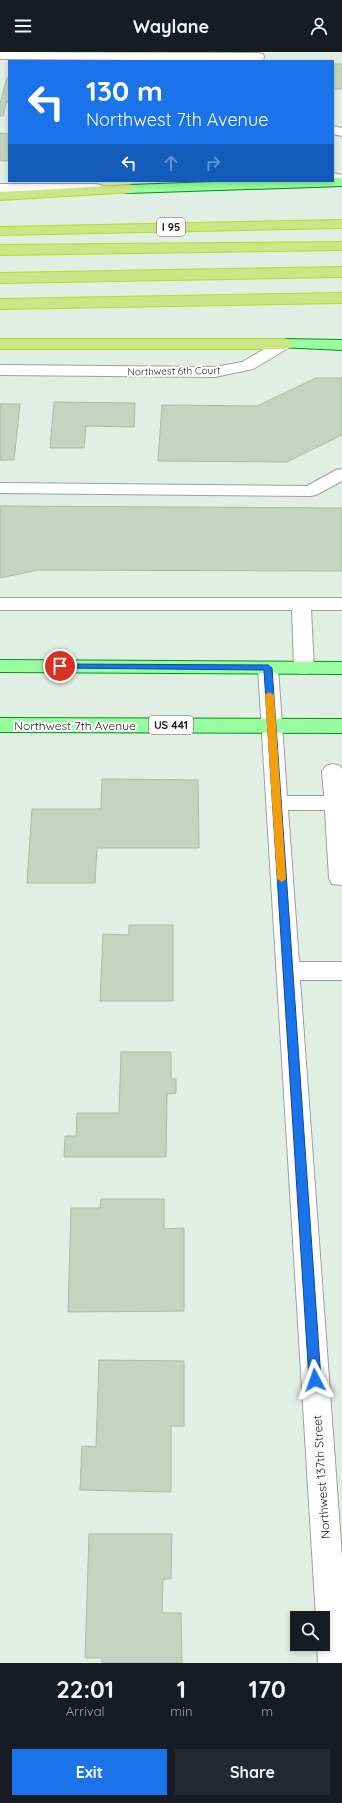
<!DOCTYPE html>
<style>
body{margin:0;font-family:Quicksand,sans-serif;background:#242831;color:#f1f3f6;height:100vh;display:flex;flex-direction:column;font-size:15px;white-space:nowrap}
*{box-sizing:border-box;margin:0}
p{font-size:13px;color:#9ea1a6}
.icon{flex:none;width:22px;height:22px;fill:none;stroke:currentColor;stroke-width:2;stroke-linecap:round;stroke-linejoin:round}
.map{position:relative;height:1611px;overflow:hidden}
.drawer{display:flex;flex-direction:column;background:#171b24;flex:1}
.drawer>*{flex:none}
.hud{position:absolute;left:8px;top:8px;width:326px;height:122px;border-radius:0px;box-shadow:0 2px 6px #0003;background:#1a73e8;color:#fff;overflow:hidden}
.buttons{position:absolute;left:290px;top:1559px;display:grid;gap:8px}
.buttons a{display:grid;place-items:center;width:40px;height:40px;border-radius:0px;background:#171b24;box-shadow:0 2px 6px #0003;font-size:20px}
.pin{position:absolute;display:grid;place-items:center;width:34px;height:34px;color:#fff;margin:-17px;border:2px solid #fff;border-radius:50%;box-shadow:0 1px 4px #0007}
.me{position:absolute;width:44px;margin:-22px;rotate:356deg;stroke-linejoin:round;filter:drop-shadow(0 0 3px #0008)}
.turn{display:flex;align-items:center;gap:14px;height:84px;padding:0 12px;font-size:18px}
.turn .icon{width:52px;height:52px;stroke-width:2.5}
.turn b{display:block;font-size:28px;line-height:34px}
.lanes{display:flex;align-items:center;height:38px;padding:0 12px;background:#0003;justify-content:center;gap:20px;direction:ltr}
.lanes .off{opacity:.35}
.eta{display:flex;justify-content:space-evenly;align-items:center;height:68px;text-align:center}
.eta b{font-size:24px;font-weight:800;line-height:28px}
.cta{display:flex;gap:8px;margin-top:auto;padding:8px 12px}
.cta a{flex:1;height:46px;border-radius:0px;background:#1a73e8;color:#fff;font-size:16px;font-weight:800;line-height:46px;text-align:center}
.cta a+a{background:#242831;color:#f1f3f6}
header{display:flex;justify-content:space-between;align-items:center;height:52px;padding:0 12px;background:#171b24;font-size:18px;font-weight:800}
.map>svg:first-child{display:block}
.building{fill:#c3d4c1;stroke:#a5bfa3}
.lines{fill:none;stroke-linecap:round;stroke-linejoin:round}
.minor-casing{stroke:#a0a0a0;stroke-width:2}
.major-casing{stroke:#009419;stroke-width:2}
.highway-casing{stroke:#bcd921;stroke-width:2}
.minor{fill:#fff;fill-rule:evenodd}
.major{fill:#97fd9e;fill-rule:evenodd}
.highway{fill:#c9e786;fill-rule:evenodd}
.route{fill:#1a73e8;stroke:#114b97}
.slow{fill:#f59e0b}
.labels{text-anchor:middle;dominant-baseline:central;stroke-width:4;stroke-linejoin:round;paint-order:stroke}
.far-street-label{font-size:10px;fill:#1c1c1c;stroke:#fff}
.shield{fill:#fff;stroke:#606060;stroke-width:1}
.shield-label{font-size:11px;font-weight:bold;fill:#1c1c1c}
.street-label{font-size:12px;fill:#1c1c1c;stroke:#fff}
</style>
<header><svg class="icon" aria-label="menu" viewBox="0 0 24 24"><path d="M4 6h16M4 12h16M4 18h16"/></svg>Waylane<svg class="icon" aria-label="person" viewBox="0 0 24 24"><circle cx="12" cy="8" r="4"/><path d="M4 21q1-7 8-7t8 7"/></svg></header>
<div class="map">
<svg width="342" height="1611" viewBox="0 0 342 1611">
<rect width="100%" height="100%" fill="#e1eee3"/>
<!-- building -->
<g class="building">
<rect x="333" y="12" width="9" height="25"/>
<path d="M7,26H9V50H6L3,64H0V51Z"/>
<path d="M0,81L9,82V107L7,109H1L0,107Z"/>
<path d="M316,326H342V383L287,410L158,409L162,353L257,354Z"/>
<path d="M54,350L135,351L134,375L86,374L84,396H50Z"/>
<path d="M0,352H20L14,408H0Z"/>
<path d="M0,454L342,456V519L38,518L0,526Z"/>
<path d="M102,727L198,728L199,796H97L95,831H27L32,757H101Z"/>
<path d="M129,873H173V949H100L103,882L129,883Z"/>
<path d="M121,1000H171V1027H176V1041L167,1042L166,1105H64L65,1084H76L77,1061H119Z"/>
<path d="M101,1147H164V1177L184,1176V1259L68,1260L71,1156H100Z"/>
<path d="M99,1308L184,1309V1374H171V1440L80,1438L82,1394L96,1395Z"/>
<path d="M89,1482H172L171,1527H163L162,1561H181L182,1611H102V1606H85Z"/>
</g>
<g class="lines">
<!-- minor casing -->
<g class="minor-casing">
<g id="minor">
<path d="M0,0L258,1L263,2L264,5L263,8L258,9L0,7Z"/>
<path d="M333,74L342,76V84L333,82Z"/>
<path d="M333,121L342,123V131L332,129Z"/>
<path d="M0,132H96L101,133L103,136L101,139L96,140H0Z"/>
<path d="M284,287L290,289L292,292L290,295L253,317L215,325L0,323V313L215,315L242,310L278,289Z"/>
<path d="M342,417V429L316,443L310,444L0,441V431L307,434L336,418Z"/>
<path d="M0,546H342V558H311L314,616L311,621L304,622L297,621L294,616L292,558H0Z"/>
<path d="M268,610L275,611L278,616L287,744H324L322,719L326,714L333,712L340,714L342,717V833L332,832L329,826L325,758H288L299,910H342V928H300L342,1505V1611H318L317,1592H323V1566H316L258,616L261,611Z"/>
</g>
</g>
<!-- major casing -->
<g class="major-casing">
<g id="major">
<path d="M333,126H342V134L128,141L123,140L121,137L123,134L128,133L242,129H333Z"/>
<path d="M284,287L342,288V298L278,295L276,292L278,289Z"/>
<path d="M0,608L342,610V622L0,620Z"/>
<path d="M0,666L342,667V681L0,680Z"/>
</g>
</g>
<!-- highway casing -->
<g class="highway-casing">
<g id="highway">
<path d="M128,133L133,134L135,137L133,140L0,148V140Z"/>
<path d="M342,168V176L0,183V175Z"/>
<path d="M342,190V198L0,203V193Z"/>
<path d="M342,215V225L0,231V221Z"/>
<path d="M342,241V251L0,257V247Z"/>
<path d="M0,287H284L290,289L292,292L290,295L284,297H0Z"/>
</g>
</g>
<!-- minor -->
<use href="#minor" class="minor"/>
<!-- major -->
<use href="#major" class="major"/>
<!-- highway -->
<use href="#highway" class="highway"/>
</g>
<!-- route -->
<path class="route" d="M60,612L268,613L272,616L321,1328L319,1332L315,1333L311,1332L309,1328L264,618L57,616V613Z"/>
<!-- slow -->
<path class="slow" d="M269,640L274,643L286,827L282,830L277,827L265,643Z"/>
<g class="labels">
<!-- far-street labels -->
<g class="far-street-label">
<text transform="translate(174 319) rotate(-1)">Northwest 6th Court</text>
</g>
<!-- shield labels -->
<g class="shield">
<rect x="157" y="166" width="28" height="18" rx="3"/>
<rect x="149" y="664" width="44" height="18" rx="3"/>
</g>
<g class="shield-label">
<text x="171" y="175">I 95</text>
<text x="171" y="673">US 441</text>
</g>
<!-- street labels -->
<g class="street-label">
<text x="75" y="673">Northwest 7th Avenue</text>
<text transform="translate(321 1425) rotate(-94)">Northwest 137th Street</text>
</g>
</g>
</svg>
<div class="buttons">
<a><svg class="icon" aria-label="search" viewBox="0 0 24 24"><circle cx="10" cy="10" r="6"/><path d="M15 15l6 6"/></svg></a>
</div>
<div class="pin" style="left:60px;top:614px;background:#d93025"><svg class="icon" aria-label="arrive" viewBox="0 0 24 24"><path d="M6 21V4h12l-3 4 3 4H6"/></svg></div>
<svg class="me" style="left:315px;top:1328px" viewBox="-20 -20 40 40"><path d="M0-17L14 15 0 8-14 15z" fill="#1a73e8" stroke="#fff" stroke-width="4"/></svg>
<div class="hud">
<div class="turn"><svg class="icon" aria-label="left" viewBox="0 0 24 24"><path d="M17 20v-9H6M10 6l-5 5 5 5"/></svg><div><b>130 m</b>Northwest 7th Avenue</div></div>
<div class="lanes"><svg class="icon" aria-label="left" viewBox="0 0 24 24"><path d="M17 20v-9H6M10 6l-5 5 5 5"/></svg><svg class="icon off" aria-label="ahead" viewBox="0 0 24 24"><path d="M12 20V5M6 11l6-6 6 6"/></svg><svg class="icon off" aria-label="right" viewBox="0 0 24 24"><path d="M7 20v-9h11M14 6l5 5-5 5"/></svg></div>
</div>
</div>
<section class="drawer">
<div class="eta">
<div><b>22:01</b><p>Arrival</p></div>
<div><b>1</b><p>min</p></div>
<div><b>170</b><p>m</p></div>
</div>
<div class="cta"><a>Exit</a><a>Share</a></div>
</section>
